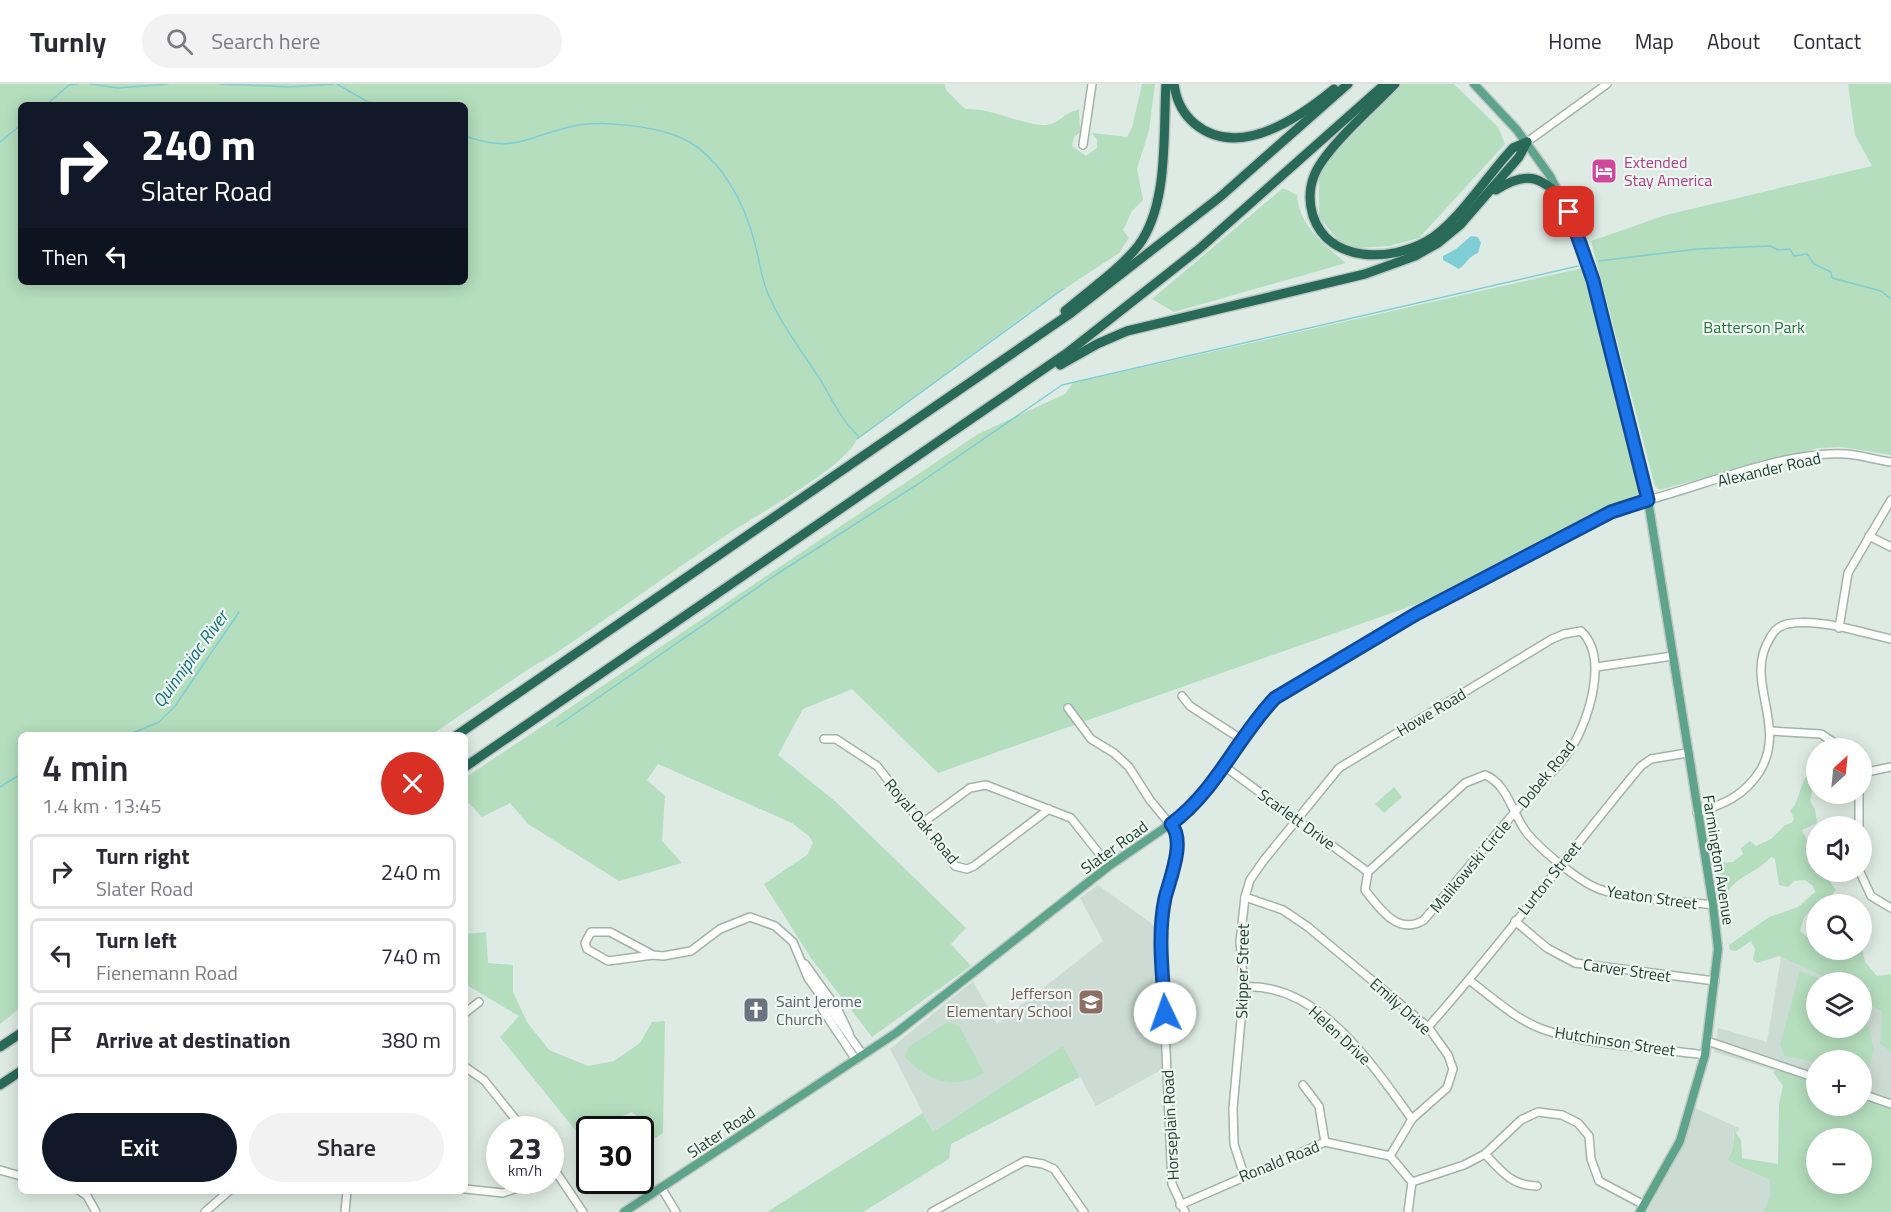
<!DOCTYPE html>
<meta charset="utf-8">
<style>
body{margin:0;font-family:"Titillium Web",sans-serif;background:#f2f2f3;color:#2b2b33;height:100vh;display:flex;flex-direction:column;font-size:22px;white-space:nowrap}
*{box-sizing:border-box;margin:0}
p{font-size:20px;color:#7c7c81}
.icon{flex:none;width:33px;height:33px;fill:none;stroke:currentColor;stroke-width:2;stroke-linecap:round;stroke-linejoin:round}
.map{position:relative;flex:1;overflow:hidden}
.panel{position:absolute;left:18px;top:648px;width:450px;height:462px;display:flex;flex-direction:column;background:#fff;border-radius:9px;box-shadow:0 3px 15px #0003}
.panel>*{flex:none}
.guide{position:absolute;left:18px;top:18px;width:450px;height:183px;border-radius:9px;box-shadow:0 3px 15px #0003;background:#111827;color:#fff;overflow:hidden}
.needle{width:39px;rotate:27deg}
.tools{position:absolute;left:1806px;top:654px;display:grid;gap:12px}
.tools a{display:grid;place-items:center;width:66px;height:66px;border-radius:50%;background:#fff;box-shadow:0 3px 15px #0003;font-size:30px}
.speed{position:absolute;left:486px;top:1032px;display:flex;gap:12px;font-size:30px;font-weight:700;text-align:center}
.speed>*{display:grid;place-content:center;width:78px;height:78px;border-radius:50%;background:#fff;box-shadow:0 3px 15px #0003;line-height:1}
.speed small{font-size:15px;font-weight:400}
.speed .limit{border:3px solid #111;border-radius:9px;background:#fff;color:#111}
.pin{position:absolute;display:grid;place-items:center;width:51px;height:51px;color:#fff;margin:-26px;border-radius:12px;box-shadow:0 3px 9px #0006}
.me{position:absolute;width:66px;margin:-33px;rotate:357deg;stroke-linejoin:round;filter:drop-shadow(0 0 4px #0008)}
.turn{display:flex;align-items:center;gap:21px;height:126px;padding:0 24px;font-size:27px}
.turn .icon{width:78px;height:78px;stroke-width:2.5}
.turn b{display:block;font-size:42px;line-height:51px}
.then{display:flex;align-items:center;height:57px;padding:0 24px;background:#0003;gap:12px;font-size:22px}
.round{display:grid;place-items:center;flex:none;width:63px;height:63px;border-radius:32px;background:#f2f2f3}
.summary{display:flex;align-items:center;justify-content:space-between;height:102px;padding:0 24px}
h1{font-size:36px;font-weight:600;line-height:45px}
.primary-button{display:flex;gap:12px;margin-top:auto;padding:12px 24px}
.primary-button a{flex:1;height:69px;border-radius:36px;background:#111827;color:#fff;font-size:24px;font-weight:600;line-height:69px;text-align:center}
.primary-button a+a{background:#f2f2f3;color:#2b2b33}
ul{padding:0;list-style:none}
li{display:flex;align-items:center;gap:18px;height:75px;margin:0 12px 9px;padding:0 12px;border:3px solid #e1e1e2;border-radius:9px}
li div{flex:1}
li b{display:block;font-size:22px}
li em{font-style:normal}
header{display:flex;align-items:center;gap:36px;box-sizing:border-box;height:84px;padding:0 30px;background:#fff;border-bottom:2px solid #e1e1e2}
header strong{font-size:28px}
nav{display:flex;gap:33px;margin-inline-start:auto;font-size:21px}
.search{width:420px;height:54px;background:#f2f2f3;display:flex;align-items:center;gap:15px;box-sizing:border-box;padding:0 21px;border-radius:33px;color:#7c7c81;font-size:22px}
.map>svg:first-child{display:block}
.built{fill:#ccdbd3}
.green{fill:#b4debd;fill-rule:evenodd}
.water{fill:#80ced5}
.lines{fill:none;stroke-linecap:round;stroke-linejoin:round}
.stream{stroke:#80ced5;stroke-width:1.5}
.minor-casing{stroke:#a1b3ab;stroke-width:10}
.major-casing{stroke:#c0c8c5;stroke-width:11}
.highway-casing{stroke:#c0c8c5;stroke-width:12}
.minor{stroke:#fff;stroke-width:7}
.major{stroke:#5ea48d;stroke-width:8}
.highway{stroke:#286a57;stroke-width:9}
.route-casing{stroke:#114b97;stroke-width:15}
.route{stroke:#1a73e8;stroke-width:10}
.labels{text-anchor:middle;dominant-baseline:central;stroke-width:4.5;stroke-linejoin:round;paint-order:stroke}
.hotel-label{font-size:16px;fill:#b23c85;stroke:#eef7f2;text-anchor:start}
.park-label{font-size:16px;fill:#25753e;stroke:#eef7f2}
.street-label{font-size:16px;fill:#1e3c31;stroke:#eef7f2}
.education-label{font-size:16px;fill:#785e54;stroke:#eef7f2;text-anchor:end}
.worship-label{font-size:16px;fill:#5b616d;stroke:#eef7f2;text-anchor:start}
.water-label{font-size:18px;font-style:italic;fill:#14727c;stroke:#eef7f2}
</style>
<header>
<strong>Turnly</strong>
<div class="search"><svg class="icon" aria-label="search" viewBox="0 0 24 24"><circle cx="10" cy="10" r="6"/><path d="M15 15l6 6"/></svg>Search here</div>
<nav><a>Home</a><a>Map</a><a>About</a><a>Contact</a></nav>
</header>
<div class="map">
<svg width="1891" height="1128" viewBox="0 0 1891 1128">
<rect width="100%" height="100%" fill="#deebe4"/>
<!-- built -->
<g class="built">
<path d="M1098,801L1155,842L1163,985L1096,1022L1063,962L933,1048L890,965L973,897L997,940L1103,857L1080,814Z"/>
<path d="M1781,873L1835,898H1816V944H1862V916L1882,928L1880,960L1891,968V1024L1862,1014V976H1816V999L1714,968L1718,944L1767,958Z"/>
<path d="M1695,1024L1739,1044L1738,1048H1733V1064L1729,1071L1736,1081L1770,1096V1112L1763,1128H1647L1683,1060Z"/>
</g>
<!-- green -->
<g class="green">
<path d="M0,0H945L946,6L965,25C994,24 1023,42 1045,41C1059,41 1066,26 1079,26L1080,48L1074,53L1072,62L1086,72L1097,64V56L1092,49L1127,53L1132,44L1142,0H1155L1149,46L1137,85L1143,116L1132,127L1123,146L1129,154L1119,169L1025,231L857,355C844,385 755,431 725,452C668,490 613,531 556,569L530,584L431,651H21V923L0,940ZM21,21H465V198H21Z"/>
<path d="M1402,0H1454L1498,43L1505,60L1419,154L1389,162L1357,164L1338,156L1319,133V92L1330,74Z"/>
<path d="M1848,0H1891V371L1842,363L1818,364L1659,406L1655,402L1591,157L1666,131L1872,82L1855,51Z"/>
<path d="M1283,104L1297,111C1299,141 1324,161 1346,179L1174,228L1152,215Z"/>
<path d="M1583,184L1639,407L1637,413L1603,424L1420,519L938,689L852,605L803,625L778,671L836,718L966,844L951,860L971,882L872,953L811,874L764,800L807,771L813,759L809,752L792,739L658,680L647,696L665,712L662,757L682,779L619,797L528,740L510,719L482,733L465,715V694L978,350L1065,310L1073,299Z"/>
<path d="M1810,688L1816,692L1810,717L1815,725L1817,739L1802,746L1816,774V788H1828L1827,794L1836,806L1824,820H1816L1804,834L1800,847L1807,853L1816,855V866L1862,865L1865,878L1877,892L1891,890V968L1880,960L1882,928L1862,916V898H1835L1779,872L1757,879L1753,876L1755,865L1751,857L1736,867L1730,866L1729,861L1769,833L1798,823L1815,808L1813,802L1805,796L1794,797L1788,803L1779,801L1775,775L1771,773C1756,790 1740,789 1726,810H1723L1714,782L1715,779L1733,778L1743,770L1741,764L1750,757L1756,762L1771,755L1785,741L1792,739L1794,734L1790,727C1801,716 1799,698 1810,688Z"/>
<path d="M1394,703L1402,713L1384,729L1375,720Z"/>
<path d="M486,848L488,879L513,881V908L527,938L549,966L588,982L614,977L640,959L652,938L665,937L663,1049L652,1056L645,1039L632,1028L615,1035L614,1045L590,1046L589,1063L500,953L519,932L465,900V850Z"/>
<path d="M1800,887L1828,898H1816V944H1862V925L1865,930L1874,966L1867,988L1862,987V976L1816,978L1785,972L1780,961Z"/>
<path d="M948,938L959,942L984,989C953,1007 928,997 905,973L908,963Z"/>
<path d="M1063,962L1080,993L951,1060L949,1075L863,1128H767L923,1029L933,1048Z"/>
<path d="M1777,986L1816,999V1022H1862V1014L1891,1024V1128H1763L1770,1112V1096L1736,1081L1728,1075L1733,1064L1734,1046L1741,1056L1742,1074L1778,1080L1779,1020L1783,1002L1773,988ZM1816,1054H1862V1100H1816Z"/>
</g>
<!-- water -->
<path class="water" d="M1471,152L1478,153L1481,159L1478,169C1469,172 1466,180 1459,185L1443,176V172L1456,165Z"/>
<g class="lines">
<!-- stream -->
<g class="stream">
<path d="M90,0L118,4L168,0"/>
<path d="M220,0L290,3L334,0"/>
<path d="M337,0L373,21"/>
<path d="M46,21L69,1L78,0"/>
<path d="M465,52C519,71 529,50 579,41C605,37 649,42 674,51C719,66 746,121 756,164C760,179 762,198 769,212C782,242 804,270 821,297C833,317 842,337 859,353"/>
<path d="M0,58L21,41"/>
<path d="M1599,177L1697,165L1770,162L1778,166L1790,165L1794,172L1807,170L1814,180L1831,188L1832,194L1881,207L1891,215"/>
<path d="M857,355L1063,205"/>
<path d="M557,642L777,490L918,400L1062,301L1578,182"/>
<path d="M128,651L159,638L175,622L239,528"/>
<path d="M0,703L21,690"/>
</g>
<!-- minor casing -->
<g class="minor-casing">
<g id="minor">
<path d="M1527,58L1607,0"/>
<path d="M1083,61L1092,0"/>
<path d="M1648,416C1705,401 1788,366 1846,370C1861,371 1876,376 1891,378"/>
<path d="M1869,452L1891,463"/>
<path d="M1839,544L1848,489L1891,416"/>
<path d="M1596,583L1673,572"/>
<path d="M1182,612L1190,622L1241,655"/>
<path d="M1068,624L1091,655L1114,669L1129,683L1150,716L1178,750L1163,823L1161,855L1172,1100L1185,1128"/>
<path d="M1771,647L1821,650L1842,664"/>
<path d="M824,655H836L877,682L955,782L967,785L974,782L1049,725"/>
<path d="M1224,682L1368,788"/>
<path d="M1862,689L1891,683"/>
<path d="M1859,710V742"/>
<path d="M1697,729C1724,720 1744,712 1760,687C1788,640 1743,597 1770,554C1773,548 1779,542 1787,540C1820,534 1859,548 1891,555"/>
<path d="M921,740L970,704L986,701L1071,734L1109,782"/>
<path d="M1860,788L1871,812L1891,824"/>
<path d="M1245,813L1283,826L1308,843L1428,943L1448,971L1453,985L1447,1004L1412,1035L1390,1072"/>
<path d="M1515,837L1547,864L1575,879L1715,897"/>
<path d="M653,871L608,877L587,865L585,859L591,848H610L653,871L663,872L691,867L720,845L750,833L775,842L793,858L808,894L863,971"/>
<path d="M805,880L838,926L849,949"/>
<path d="M1469,896C1492,913 1515,935 1542,945C1588,962 1655,964 1705,971"/>
<path d="M1244,903C1319,898 1373,982 1412,1035"/>
<path d="M822,925L856,976"/>
<path d="M465,929L479,918"/>
<path d="M1428,943C1503,859 1569,768 1641,682L1651,675L1687,669"/>
<path d="M1707,957L1816,994"/>
<path d="M465,983L484,996L524,1046"/>
<path d="M1303,1001L1319,1022L1325,1058"/>
<path d="M1862,1010L1891,1020"/>
<path d="M1485,1070C1501,1087 1512,1102 1537,1102"/>
<path d="M550,1079L583,1128"/>
<path d="M0,1086L21,1092"/>
<path d="M1244,1091L1234,1060L1233,1024L1244,903L1240,858L1245,813L1250,796L1264,776L1339,684L1552,555L1564,550L1581,547C1609,573 1589,635 1572,663C1559,684 1537,703 1521,721C1488,759 1456,798 1424,836C1398,852 1380,825 1365,806L1368,788L1465,699L1485,691C1508,700 1512,730 1527,749C1541,766 1578,797 1599,805C1629,816 1680,817 1713,821"/>
<path d="M1412,1098L1464,1081L1485,1070L1521,1036L1538,1028L1562,1031L1578,1039L1589,1052L1591,1075L1599,1097L1644,1121"/>
<path d="M465,1105L503,1109L540,1096"/>
<path d="M662,1105L676,1128"/>
<path d="M80,1107L87,1112L96,1128"/>
<path d="M1180,1121L1325,1058L1390,1072L1412,1098L1408,1128"/>
<path d="M205,1128L229,1107"/>
<path d="M345,1128L347,1107"/>
<path d="M932,1128L1025,1077L1043,1080L1054,1085L1084,1128"/>
</g>
</g>
<!-- major casing -->
<g class="major-casing">
<g id="major">
<path d="M1474,0L1517,46L1550,92L1574,139L1593,196L1648,416L1713,821L1718,865L1705,971L1680,1057L1640,1128"/>
<path d="M624,1128L896,949L1109,782L1182,732L1205,709L1241,655L1275,614L1416,530L1611,428L1648,416"/>
</g>
</g>
<!-- highway casing -->
<g class="highway-casing">
<g id="highway">
<path d="M1174,0C1176,16 1183,30 1195,40C1239,76 1299,34 1334,5"/>
<path d="M1395,0C1374,22 1324,65 1314,92C1309,105 1309,119 1313,132C1329,179 1390,178 1427,157C1457,140 1488,90 1513,64L1527,58"/>
<path d="M1496,106C1524,88 1540,90 1563,116"/>
<path d="M1065,227C1089,206 1118,187 1138,162C1169,121 1163,50 1166,0"/>
<path d="M1060,281L1097,260L1127,247L1365,190L1415,172L1438,159L1460,141L1519,73L1527,58"/>
<path d="M457,651L1071,229L1220,113L1348,0"/>
<path d="M465,683L1067,269L1199,165L1385,0"/>
<path d="M0,963L21,949"/>
<path d="M0,1001L21,987"/>
</g>
</g>
<!-- minor -->
<use href="#minor" class="minor"/>
<!-- major -->
<use href="#major" class="major"/>
<!-- highway -->
<use href="#highway" class="highway"/>
</g>
<g class="lines">
<!-- route casing -->
<g class="route-casing">
<path id="route" d="M1165,929C1163,892 1157,852 1165,814C1170,794 1186,757 1171,740C1216,707 1237,654 1275,614L1416,530L1611,428L1648,416L1593,196L1569,128"/>
</g>
<!-- route -->
<use href="#route" class="route"/>
</g>
<!-- icons -->
<defs>
<g id="hotel-square" transform="scale(1.35)"><rect x="-9" y="-9" width="18" height="18" rx="4" fill="#d1479c" stroke="#eef7f2"/><path d="M-6-4.5h1.5V1H6V5H4.5V3h-9V5H-6ZM-4 0a1.8 1.8 0 1 1 3.6 0ZM.5 0V-2.5h3Q6-2.5 6 0Z" fill="#fff"/></g>
<g id="school-square" transform="scale(1.35)"><rect x="-9" y="-9" width="18" height="18" rx="4" fill="#8d6e63" stroke="#eef7f2"/><path d="M0-5L7-2L0 1L-7-2ZM-4 1L0 2.5L4 1V4Q0 6-4 4Z" fill="#fff"/></g>
<g id="church-square" transform="scale(1.35)"><rect x="-9" y="-9" width="18" height="18" rx="4" fill="#6b7280" stroke="#eef7f2"/><path d="M-1.2-6h2.4v3.5h3.3v2.4h-3.3V6h-2.4V-.1h-3.3v-2.4h3.3Z" fill="#fff"/></g>
</defs>
<g fill-rule="evenodd">
<use href="#hotel-square" x="1604" y="87"/>
<use href="#school-square" x="1091" y="918"/>
<use href="#church-square" x="756" y="926"/>
</g>
<g class="labels">
<!-- hotel labels -->
<g class="hotel-label">
<text x="1624" y="78">Extended<tspan x="1624" dy="18">Stay America</tspan></text>
</g>
<!-- park labels -->
<g class="park-label">
<text x="1754" y="243">Batterson Park</text>
</g>
<!-- street labels -->
<g class="street-label">
<text transform="translate(1769 385) rotate(-13)">Alexander Road</text>
<text transform="translate(1431 628) rotate(-31)">Howe Road</text>
<text transform="translate(1546 690) rotate(-51)">Dobek Road</text>
<text transform="translate(1297 735) rotate(36)">Scarlett Drive</text>
<text transform="translate(922 737) rotate(50)">Royal Oak Road</text>
<text transform="translate(1114 763) rotate(-36)">Slater Road</text>
<text transform="translate(1719 776) rotate(81)">Farmington Avenue</text>
<text transform="translate(1470 782) rotate(-50)">Malikowski Circle</text>
<text transform="translate(1549 794) rotate(-51)">Lurton Street</text>
<text transform="translate(1652 813) rotate(8)">Yeaton Street</text>
<text transform="translate(1627 886) rotate(8)">Carver Street</text>
<text transform="translate(1242 887) rotate(-89)">Skipper Street</text>
<text transform="translate(1401 922) rotate(42)">Emily Drive</text>
<text transform="translate(1340 951) rotate(43)">Helen Drive</text>
<text transform="translate(1615 957) rotate(9)">Hutchinson Street</text>
<text transform="translate(1170 1041) rotate(-93)">Horseplain Road</text>
<text transform="translate(721 1048) rotate(-34)">Slater Road</text>
<text transform="translate(1279 1077) rotate(-22)">Ronald Road</text>
</g>
<!-- education labels -->
<g class="education-label">
<text x="1072" y="909">Jefferson<tspan x="1072" dy="18">Elementary School</tspan></text>
</g>
<!-- worship labels -->
<g class="worship-label">
<text x="776" y="917">Saint Jerome<tspan x="776" dy="18">Church</tspan></text>
</g>
<!-- water labels -->
<g class="water-label">
<text transform="translate(190 575) rotate(-54)">Quinnipiac River</text>
</g>
</g>
</svg>
<div class="tools">
<a><svg class="needle" viewBox="-14 -14 28 28"><path d="M0-13l5 13h-10z" fill="#e53935"/><path d="M0 13l5-13h-10z" fill="#7c7c81"/></svg></a>
<a><svg class="icon" aria-label="sound" viewBox="0 0 24 24"><path d="M4 9h4l5-4v14l-5-4H4zM17 9q2 3 0 6"/></svg></a>
<a><svg class="icon" aria-label="search" viewBox="0 0 24 24"><circle cx="10" cy="10" r="6"/><path d="M15 15l6 6"/></svg></a>
<a><svg class="icon" aria-label="layers" viewBox="0 0 24 24"><path d="M12 4l9 5-9 5-9-5zM3 14l9 5 9-5"/></svg></a>
<a>+</a>
<a>−</a>
</div>
<div class="speed"><div>23<small>km/h</small></div><div class="limit">30</div></div>
<div class="pin" style="left:1569px;top:128px;background:#d93025"><svg class="icon" aria-label="arrive" viewBox="0 0 24 24"><path d="M6 21V4h12l-3 4 3 4H6"/></svg></div>
<svg class="me" style="left:1165px;top:929px" viewBox="-20 -20 40 40"><circle r="19" fill="#fff"/><path d="M0-13L10 11 0 6-10 11z" fill="#1a73e8"/></svg>
<div class="guide">
<div class="turn"><svg class="icon" aria-label="right" viewBox="0 0 24 24"><path d="M7 20v-9h11M14 6l5 5-5 5"/></svg><div><b>240 m</b>Slater Road</div></div>
<div class="then">Then<svg class="icon" aria-label="left" viewBox="0 0 24 24"><path d="M17 20v-9H6M10 6l-5 5 5 5"/></svg></div>
</div>
<section class="panel">
<div class="summary"><div><h1>4 min</h1><p>1.4 km · 13:45</p></div><a class="round" style="background:#d93025;color:#fff"><svg class="icon" aria-label="close" viewBox="0 0 24 24"><path d="M6 6l12 12M18 6L6 18"/></svg></a></div>
<ul>
<li><svg class="icon" aria-label="right" viewBox="0 0 24 24"><path d="M7 20v-9h11M14 6l5 5-5 5"/></svg><div><b>Turn right</b><p>Slater Road</p></div><em>240 m</em></li>
<li><svg class="icon" aria-label="left" viewBox="0 0 24 24"><path d="M17 20v-9H6M10 6l-5 5 5 5"/></svg><div><b>Turn left</b><p>Fienemann Road</p></div><em>740 m</em></li>
<li><svg class="icon" aria-label="arrive" viewBox="0 0 24 24"><path d="M6 21V4h12l-3 4 3 4H6"/></svg><div><b>Arrive at destination</b></div><em>380 m</em></li>
</ul>
<div class="primary-button"><a>Exit</a><a>Share</a></div>
</section>
</div>
